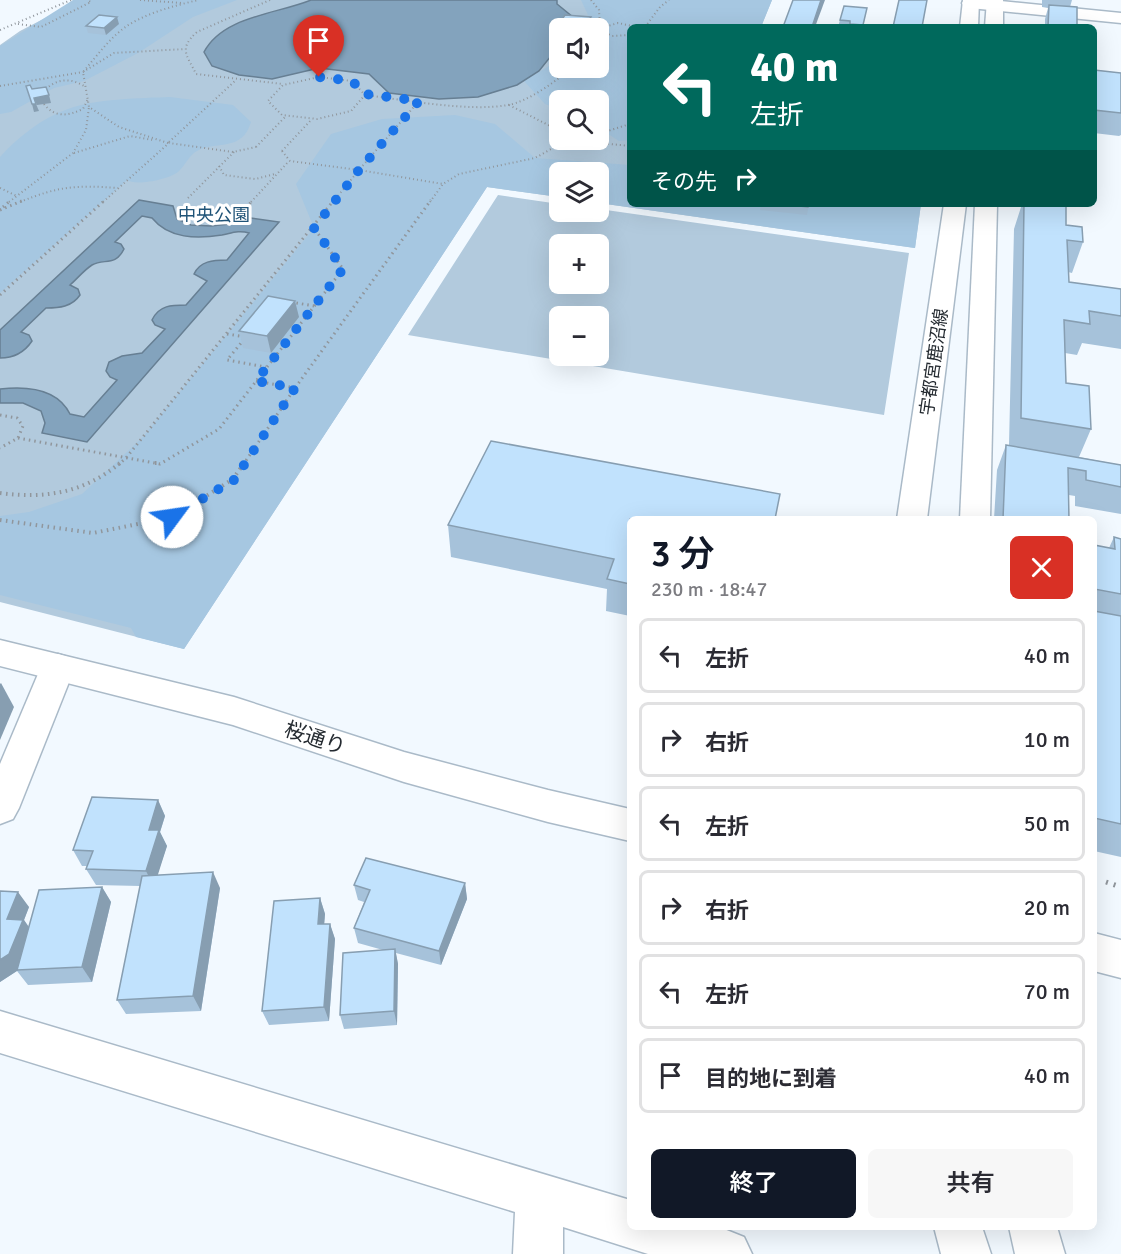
<!DOCTYPE html>
<html lang="ja">
<meta charset="utf-8">
<style>
body{margin:0;font-family:Signika,"Noto Sans JP",sans-serif;background:#f7f7f7;color:#2b2b33;height:100vh;display:flex;flex-direction:column;font-size:22px;white-space:nowrap}
*{box-sizing:border-box;margin:0}
p{font-size:20px;color:#7c7c81}
.icon{flex:none;width:33px;height:33px;fill:none;stroke:currentColor;stroke-width:2;stroke-linecap:round;stroke-linejoin:round}
.map{position:relative;flex:1;overflow:hidden}
.side{position:absolute;left:627px;top:516px;width:470px;height:714px;display:flex;flex-direction:column;background:#fff;border-radius:9px;box-shadow:0 6px 24px #0002}
.side>*{flex:none}
.guide{position:absolute;left:627px;top:24px;width:470px;height:183px;border-radius:9px;box-shadow:0 6px 24px #0002;background:#00695c;color:#fff;overflow:hidden}
.tools{position:absolute;left:549px;top:18px;display:grid;gap:12px}
.tools a{display:grid;place-items:center;width:60px;height:60px;border-radius:9px;background:#fff;box-shadow:0 6px 24px #0002;font-size:30px}
.pin{position:absolute;display:grid;place-items:center;width:51px;height:51px;color:#fff;margin:-62px -26px;border-radius:50% 50% 50% 0;rotate:-45deg;box-shadow:0 0 6px #0007}
.pin .icon{rotate:45deg}
.me{position:absolute;width:66px;margin:-33px;rotate:59deg;stroke-linejoin:round;filter:drop-shadow(0 0 4px #0008)}
.turn{display:flex;align-items:center;gap:21px;height:126px;padding:0 24px;font-size:27px}
.turn .icon{width:78px;height:78px;stroke-width:2.5}
.turn b{display:block;font-size:42px;line-height:51px}
.then{display:flex;align-items:center;height:57px;padding:0 24px;background:#0003;gap:12px;font-size:22px}
.round{display:grid;place-items:center;flex:none;width:63px;height:63px;border-radius:9px;background:#f7f7f7}
.overview{display:flex;align-items:center;justify-content:space-between;height:102px;padding:0 24px}
h1{font-size:36px;font-weight:600;line-height:45px;color:#111827}
.action{display:flex;gap:12px;margin-top:auto;padding:12px 24px}
.action a{flex:1;height:69px;border-radius:9px;background:#111827;color:#fff;font-size:24px;font-weight:600;line-height:69px;text-align:center}
.action a+a{background:#f7f7f7;color:#2b2b33}
ul{padding:0;list-style:none}
li{display:flex;align-items:center;gap:18px;height:75px;margin:0 12px 9px;padding:0 12px;border:3px solid #e1e1e2;border-radius:9px}
li div{flex:1}
li b{display:block;font-size:22px}
li em{font-style:normal}
.map>svg:first-child{display:block}
.green{fill:#b2cadd;fill-rule:evenodd}
.forest{fill:#a6c7e1}
.water{fill:#83a3bd;stroke:#677f93;stroke-width:1.5}
.lines{fill:none;stroke-linecap:round;stroke-linejoin:round}
.minor-casing{stroke:#aabac8;stroke-width:3}
.major-casing{stroke:#aabac8;stroke-width:3}
.path-far3{stroke:#90969c;stroke-width:2;stroke-dasharray:1 3;stroke-linecap:butt}
.path-far2{stroke:#90969c;stroke-width:3;stroke-dasharray:1.5 4;stroke-linecap:butt}
.path-far1{stroke:#90969c;stroke-width:4;stroke-dasharray:1.5 4.5;stroke-linecap:butt}
.path{stroke:#90969c;stroke-width:5;stroke-dasharray:2 6;stroke-linecap:butt}
.minor{fill:#fff;fill-rule:evenodd}
.major{fill:#fff;fill-rule:evenodd}
.wall{fill:#a6c2da}
.shaded-wall{fill:#879eb1}
.building{fill:#c1e2fd;stroke:#879eb1;stroke-width:1.5}
.route{stroke:#1a73e8;stroke-width:10;stroke-dasharray:0 18}
.labels{text-anchor:middle;dominant-baseline:central;stroke-width:6;stroke-linejoin:round;paint-order:stroke}
.far-park-label{font-size:18px;fill:#1f5377;stroke:#fff}
.far-street-label{font-size:18px;fill:#252b31;stroke:#fff}
.street-label{font-size:21px;fill:#252b31;stroke:#fff}
</style>
<div class="map">
<svg width="1121" height="1254" viewBox="0 0 1121 1254">
<rect width="100%" height="100%" fill="#f2f9ff"/>
<!-- green -->
<g class="green">
<path d="M80,0H772L761,27H630V204H921L915,248L599,203L598,172H560L559,197L487,187L184,649L0,602V45L20,31ZM560,28H598V68H560ZM560,100H598V140H560Z"/>
<path d="M498,195L559,204L560,212H598L599,209L909,253L884,415L408,335ZM560,244H598V284H560ZM560,316H598V356H560Z"/>
</g>
<!-- forest -->
<g class="forest">
<path d="M73,0H237L193,17L138,53L84,81L54,88L11,112L0,114V46Z"/>
<path d="M581,0H772L761,27H630V140L619,141L599,128L598,100H560L559,109L545,104L524,81L559,60L560,68H598V28H585L588,15Z"/>
<path d="M170,97L233,105L251,122C242,153 215,140 197,151C189,155 185,166 178,172C168,180 135,186 127,180L0,293V157C18,137 42,118 68,109C93,99 142,98 170,97Z"/>
<path d="M455,115L495,124L535,158L630,165V204H921L915,248L599,203L598,172H560L559,197L487,187L184,649L136,637L131,628L0,595V516L29,512L82,494L143,437L314,228L296,184L331,134L382,119Z"/>
</g>
<!-- water -->
<g class="water">
<path d="M311,0H557V4L579,22L560,28L559,46L539,71L517,85L478,97L439,99L389,93L369,74L319,68L272,79L239,75L212,66L204,52C223,16 277,14 311,0Z"/>
<path d="M139,200L173,206L177,219L191,225L211,226L229,224L244,217L279,222L87,442L42,433L45,423L41,411L23,403H0V389C26,386 57,388 70,414L84,417L117,380L110,377L106,371L109,362L122,356L142,353L165,329L155,325L152,320C159,305 172,305 186,305L207,281L194,274C200,261 213,260 227,260L249,233C239,230 232,233 222,235C197,239 169,239 152,218L142,216L115,242L121,244L124,249C115,267 104,258 92,265C84,270 77,279 70,285L78,289L80,295C72,307 59,308 46,308L21,332L29,335L32,341C24,353 14,358 0,358V330Z"/>
</g>
<g class="lines">
<!-- minor casing -->
<g class="minor-casing">
<g id="minor">
<path d="M964,0H991L1121,13V23L970,8L964,7L962,3Z"/>
<path d="M58,654L70,658L75,667L19,808L13,819L0,824V764L41,667L46,658Z"/>
<path d="M0,1011L630,1200V1227H719L744,1237L752,1254H648L563,1227V1254H513L515,1212L0,1053Z"/>
<path d="M934,1227H982L991,1254H941Z"/>
<path d="M1009,1227H1057L1065,1254H1015Z"/>
</g>
</g>
<!-- major casing -->
<g class="major-casing">
<g id="major">
<path d="M963,0H979L978,27H960Z"/>
<path d="M987,0H1003V27H985Z"/>
<path d="M944,204H966L927,519H897Z"/>
<path d="M975,204H997L990,519H960Z"/>
<path d="M0,640L234,697L404,752L548,790L630,809V841L548,822L404,782L233,725L0,666Z"/>
<path d="M1094,933L1121,940V978L1094,971Z"/>
</g>
</g>
<!-- path-far3 -->
<g class="path-far3">
<path d="M140,0L182,3"/>
<path d="M270,0L197,32C178,49 187,55 196,74L283,84"/>
<path d="M591,0L599,10L600,26"/>
<path d="M18,24L41,27L91,2L87,0"/>
<path d="M645,27L660,7L669,0"/>
<path d="M598,29L618,23L637,27"/>
<path d="M598,29L612,36L630,35"/>
<path d="M0,30L71,0"/>
<path d="M319,77L352,81L365,95L351,111L317,119L282,115L268,101L283,85Z"/>
<path d="M0,86L83,72L114,53L185,49"/>
<path d="M43,92C56,78 70,77 86,87"/>
<path d="M365,95C406,100 468,112 508,105C527,102 557,81 571,68"/>
<path d="M44,104C55,118 68,116 83,109L88,99"/>
<path d="M509,105L556,129L560,144"/>
<path d="M598,134L630,124"/>
<path d="M580,141L630,146"/>
<path d="M169,142L236,80"/>
<path d="M168,143L119,127L89,107L83,72C96,57 108,40 124,28C145,13 174,6 198,0"/>
<path d="M256,147L286,116"/>
<path d="M282,151L290,161L359,170L419,101"/>
<path d="M282,151L312,119"/>
<path d="M74,153L130,136L153,140"/>
<path d="M219,166L224,175L255,179L275,174"/>
<path d="M0,188L17,196"/>
<path d="M188,198L234,152"/>
<path d="M9,202L73,153L86,130L89,107"/>
<path d="M20,202C59,186 76,185 118,188"/>
<path d="M103,202L169,143L233,152L256,147"/>
<path d="M251,202L289,161"/>
<path d="M333,202L359,170L443,184L459,174L535,158L560,144L581,140"/>
<path d="M430,202L443,184"/>
</g>
<!-- path-far2 -->
<g class="path-far2">
<path d="M3,207L11,200"/>
<path d="M246,208L253,200"/>
<path d="M0,210L24,200"/>
<path d="M0,295L105,200"/>
<path d="M291,302L314,306"/>
<path d="M227,334L246,337L227,360L266,367"/>
<path d="M256,381L295,388"/>
<path d="M0,415L17,418L23,426L18,438L0,448"/>
<path d="M18,438L160,464L219,429L343,269L314,228"/>
<path d="M118,465L126,458L334,200"/>
<path d="M243,465L295,388L431,200"/>
</g>
<!-- path-far1 -->
<g class="path-far1">
<path d="M155,463H161"/>
<path d="M0,493C45,499 84,493 120,463"/>
<path d="M0,520L93,533L173,517L233,479L244,463"/>
</g>
<!-- path -->
<path class="path" d="M1106,882L1121,887"/>
<!-- minor -->
<use href="#minor" class="minor"/>
<!-- major -->
<use href="#major" class="major"/>
</g>
<!-- wall -->
<g class="wall">
<path d="M1042,0H1072L1070,7L1077,27H1045V19L1048,8L1042,7Z"/>
<path d="M867,8L863,27H838L840,20Z"/>
<path d="M591,17V25L560,28V35H556V28Z"/>
<path d="M119,24L106,35L88,33L86,26Z"/>
<path d="M1094,70L1121,73V135L1119,136L1094,133Z"/>
<path d="M761,204H809L807,215L760,210Z"/>
<path d="M1022,204H1061L1066,225L1083,242L1072,273L1068,272L1069,282L1121,289V349L1082,343L1077,355L1065,353L1066,383L1091,429L1079,457L1121,465V514L1075,506V496L1069,495V519H994L997,470L1006,445H1009L1014,229Z"/>
<path d="M299,317L271,353L243,348L239,331Z"/>
<path d="M630,519V616L606,611L607,589L451,557L448,525Z"/>
<path d="M1114,537L1121,539V857L1094,851V545L1109,548Z"/>
<path d="M158,800L165,816L160,832L167,846L157,875L220,888L201,1011L126,1014L117,1000L140,886L96,885L86,869L87,866H82L73,850Z"/>
<path d="M465,883L467,899L441,965L396,953L398,964L397,1025L344,1029L340,1015L383,950L358,943L354,928L364,902L358,900L354,885Z"/>
<path d="M102,887L111,902L92,982L28,985L17,971L0,982V891L29,907L24,920L29,927Z"/>
<path d="M320,898L325,914L324,924H330L335,939L329,1021L269,1025L262,1011Z"/>
</g>
<!-- shaded-wall -->
<g class="shaded-wall">
<path d="M821,0H825L815,27H812Z"/>
<path d="M117,17L119,24L106,35L104,28Z"/>
<path d="M591,17V25L588,28H584Z"/>
<path d="M49,95L51,103L37,105L34,98Z"/>
<path d="M32,104H36L39,111L34,112Z"/>
<path d="M295,301L299,317L271,353L267,336Z"/>
<path d="M1,683L14,707L0,740V684Z"/>
<path d="M158,800L165,816L160,832L167,846L154,887L146,871L149,830Z"/>
<path d="M213,872L220,888L201,1011L193,996Z"/>
<path d="M465,883L467,899L441,965L439,951Z"/>
<path d="M102,887L111,902L92,982L82,967Z"/>
<path d="M18,892L29,907L24,920L34,935L20,969L0,982V960L7,919Z"/>
<path d="M320,898L325,914L323,939L318,924Z"/>
<path d="M330,924L335,939L329,1021L324,1007Z"/>
<path d="M395,949L398,964L397,1025L394,1011Z"/>
</g>
<!-- building -->
<g class="building">
<path d="M793,0H821L812,27H783Z"/>
<path d="M899,0H927L922,27H893Z"/>
<path d="M1049,5L1077,7V27H1048Z"/>
<path d="M844,6L867,8L863,25L850,24V21L840,20Z"/>
<path d="M99,15L117,17L104,28L86,26Z"/>
<path d="M565,15L591,17L584,28H556Z"/>
<path d="M1094,70L1121,73V113L1094,110Z"/>
<path d="M30,85L32,89L46,87L49,95L34,98L36,104H32L26,86Z"/>
<path d="M780,204H809L808,207Z"/>
<path d="M1024,204L1066,205V225L1082,227L1083,242L1067,240L1069,282L1121,289V316L1089,311L1090,324L1064,320L1066,383L1089,386L1091,429L1021,418Z"/>
<path d="M268,296L295,301L267,336L239,331Z"/>
<path d="M491,441L780,494L775,519H630V584L607,579L614,559L448,525Z"/>
<path d="M1006,445L1121,465V487L1086,480V471L1068,468L1069,519H1003Z"/>
<path d="M1114,537L1121,539V594L1094,589V545L1115,549Z"/>
<path d="M1094,611L1121,616V824L1094,818Z"/>
<path d="M92,797L158,800L149,830H159L146,871L86,869L93,851L73,850Z"/>
<path d="M366,858L465,883L439,951L354,928L370,890L354,885Z"/>
<path d="M213,872L193,996L117,1000L142,876Z"/>
<path d="M102,887L82,967L17,970L39,890Z"/>
<path d="M0,891L18,892L7,919L23,920L9,954L0,960Z"/>
<path d="M320,898L318,924H330L324,1007L262,1011L274,901Z"/>
<path d="M395,949L394,1011L340,1015L343,953Z"/>
</g>
<g class="lines">
<!-- route -->
<path class="route" d="M172,517L234,480L295,388L256,381L343,269L314,228L359,170L419,101L365,94L352,81L319,77"/>
</g>
<g class="labels">
<!-- far-park labels -->
<g class="far-park-label">
<text x="214" y="215">中央公園</text>
</g>
<!-- far-street labels -->
<g class="far-street-label">
<text transform="translate(934 362) rotate(-82)">宇都宮鹿沼線</text>
</g>
<!-- street labels -->
<g class="street-label">
<text transform="translate(315 738) rotate(18)">桜通り</text>
</g>
</g>
</svg>
<div class="tools">
<a><svg class="icon" aria-label="sound" viewBox="0 0 24 24"><path d="M4 9h4l5-4v14l-5-4H4zM17 9q2 3 0 6"/></svg></a>
<a><svg class="icon" aria-label="search" viewBox="0 0 24 24"><circle cx="10" cy="10" r="6"/><path d="M15 15l6 6"/></svg></a>
<a><svg class="icon" aria-label="layers" viewBox="0 0 24 24"><path d="M12 4l9 5-9 5-9-5zM3 14l9 5 9-5"/></svg></a>
<a>+</a>
<a>−</a>
</div>
<div class="pin" style="left:319px;top:77px;background:#d93025"><svg class="icon" aria-label="arrive" viewBox="0 0 24 24"><path d="M6 21V4h12l-3 4 3 4H6"/></svg></div>
<svg class="me" style="left:172px;top:517px" viewBox="-20 -20 40 40"><circle r="19" fill="#fff"/><path d="M0-13L10 11 0 6-10 11z" fill="#1a73e8"/></svg>
<div class="guide">
<div class="turn"><svg class="icon" aria-label="left" viewBox="0 0 24 24"><path d="M17 20v-9H6M10 6l-5 5 5 5"/></svg><div><b>40 m</b>左折</div></div>
<div class="then">その先<svg class="icon" aria-label="right" viewBox="0 0 24 24"><path d="M7 20v-9h11M14 6l5 5-5 5"/></svg></div>
</div>
<section class="side">
<div class="overview"><div><h1>3 分</h1><p>230 m · 18:47</p></div><a class="round" style="background:#d93025;color:#fff"><svg class="icon" aria-label="close" viewBox="0 0 24 24"><path d="M6 6l12 12M18 6L6 18"/></svg></a></div>
<ul>
<li><svg class="icon" aria-label="left" viewBox="0 0 24 24"><path d="M17 20v-9H6M10 6l-5 5 5 5"/></svg><div><b>左折</b></div><em>40 m</em></li>
<li><svg class="icon" aria-label="right" viewBox="0 0 24 24"><path d="M7 20v-9h11M14 6l5 5-5 5"/></svg><div><b>右折</b></div><em>10 m</em></li>
<li><svg class="icon" aria-label="left" viewBox="0 0 24 24"><path d="M17 20v-9H6M10 6l-5 5 5 5"/></svg><div><b>左折</b></div><em>50 m</em></li>
<li><svg class="icon" aria-label="right" viewBox="0 0 24 24"><path d="M7 20v-9h11M14 6l5 5-5 5"/></svg><div><b>右折</b></div><em>20 m</em></li>
<li><svg class="icon" aria-label="left" viewBox="0 0 24 24"><path d="M17 20v-9H6M10 6l-5 5 5 5"/></svg><div><b>左折</b></div><em>70 m</em></li>
<li><svg class="icon" aria-label="arrive" viewBox="0 0 24 24"><path d="M6 21V4h12l-3 4 3 4H6"/></svg><div><b>目的地に到着</b></div><em>40 m</em></li>
</ul>
<div class="action"><a>終了</a><a>共有</a></div>
</section>
</div>
